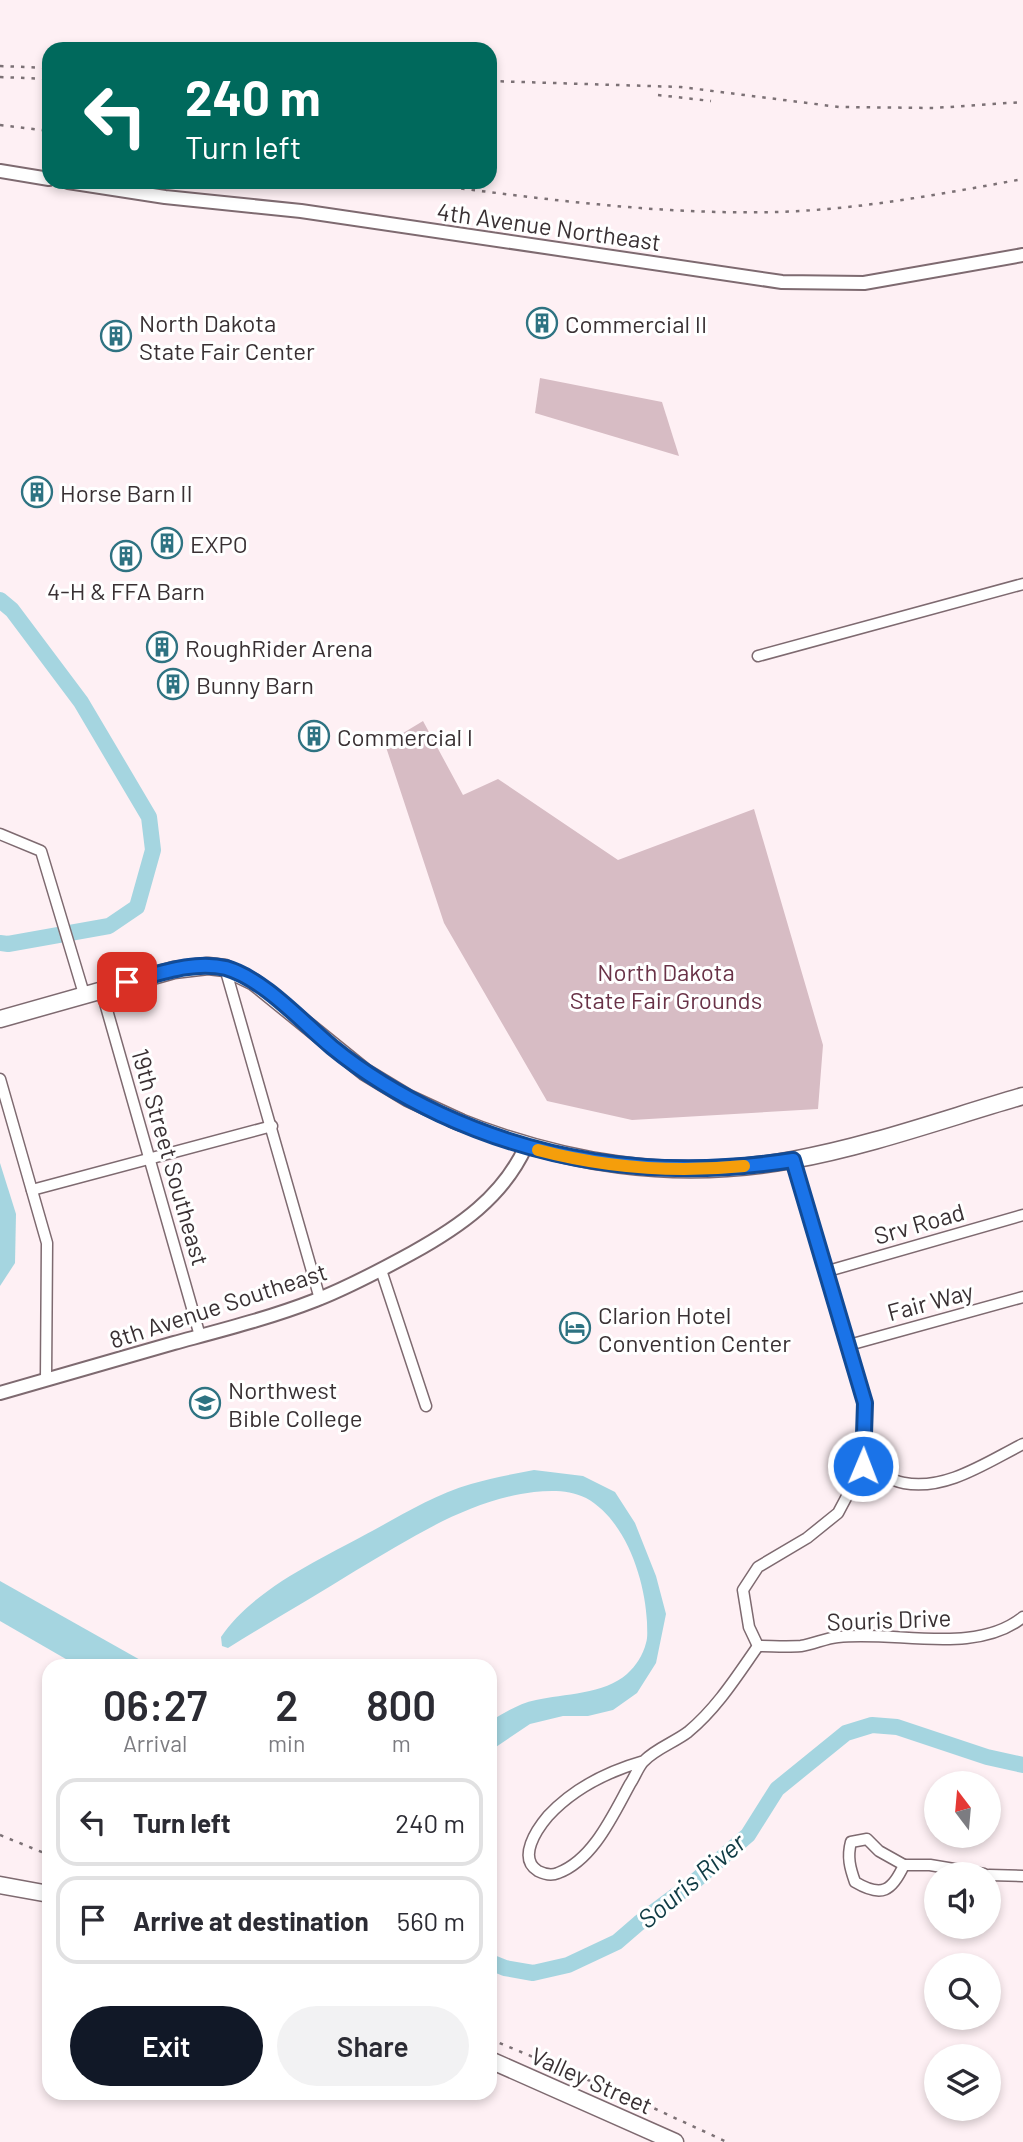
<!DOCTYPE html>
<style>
body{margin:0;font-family:Barlow,sans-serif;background:#f2f2f3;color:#2b2b33;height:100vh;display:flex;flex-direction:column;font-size:26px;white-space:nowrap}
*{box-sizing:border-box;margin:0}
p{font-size:23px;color:#7c7c81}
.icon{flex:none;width:38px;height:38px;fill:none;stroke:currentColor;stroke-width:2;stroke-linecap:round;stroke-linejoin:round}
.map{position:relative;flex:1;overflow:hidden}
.drawer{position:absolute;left:42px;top:1659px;width:455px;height:441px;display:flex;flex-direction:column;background:#fff;border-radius:21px;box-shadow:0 4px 10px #0003}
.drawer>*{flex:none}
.top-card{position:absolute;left:42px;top:42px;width:455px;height:147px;border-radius:21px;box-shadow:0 4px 10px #0003;background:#00695c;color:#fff;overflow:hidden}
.needle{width:46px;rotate:344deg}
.fabs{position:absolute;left:924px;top:1771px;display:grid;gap:14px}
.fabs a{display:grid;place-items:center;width:77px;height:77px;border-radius:50%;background:#fff;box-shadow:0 4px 10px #0003;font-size:35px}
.pin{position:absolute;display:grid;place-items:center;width:60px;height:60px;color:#fff;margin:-30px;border-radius:14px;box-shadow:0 4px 10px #0006}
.me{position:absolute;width:77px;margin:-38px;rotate:1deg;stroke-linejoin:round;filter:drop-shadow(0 0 5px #0008)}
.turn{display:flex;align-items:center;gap:24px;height:147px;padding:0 28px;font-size:32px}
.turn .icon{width:91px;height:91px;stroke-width:2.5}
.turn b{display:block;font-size:49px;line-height:60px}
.eta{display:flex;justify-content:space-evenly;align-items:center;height:119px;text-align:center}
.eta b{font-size:42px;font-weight:600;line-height:49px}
.action{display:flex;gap:14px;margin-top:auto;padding:14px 28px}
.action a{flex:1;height:80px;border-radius:42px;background:#111827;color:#fff;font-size:28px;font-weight:600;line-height:80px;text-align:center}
.action a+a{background:#f2f2f3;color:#2b2b33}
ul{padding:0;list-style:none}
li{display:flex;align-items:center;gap:21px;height:88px;margin:0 14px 10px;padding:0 14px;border:4px solid #e1e1e2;border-radius:21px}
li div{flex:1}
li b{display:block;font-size:26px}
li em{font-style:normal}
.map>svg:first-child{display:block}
.green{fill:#d7bcc4}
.water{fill:#a5d5e0}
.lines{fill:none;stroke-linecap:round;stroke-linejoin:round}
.river{stroke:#a5d5e0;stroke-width:16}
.minor-casing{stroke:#7e6a70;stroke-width:13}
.tertiary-casing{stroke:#7e6a70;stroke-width:16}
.primary-casing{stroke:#7e6a70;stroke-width:19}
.minor{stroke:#fff;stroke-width:10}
.tertiary{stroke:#fff;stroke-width:12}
.primary{stroke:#fff;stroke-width:16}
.rail{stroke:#7c7175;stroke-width:2.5;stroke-dasharray:3.5 7;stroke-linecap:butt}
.route-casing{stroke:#114b97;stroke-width:18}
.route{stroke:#1a73e8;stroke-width:12}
.slow{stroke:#f59e0b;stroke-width:12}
.labels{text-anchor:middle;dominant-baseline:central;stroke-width:6;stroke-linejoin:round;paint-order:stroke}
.street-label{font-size:24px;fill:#393033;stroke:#fff}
.poi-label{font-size:24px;fill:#393033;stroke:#fff;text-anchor:start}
.park-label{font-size:24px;fill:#693247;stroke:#fff}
.water-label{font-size:26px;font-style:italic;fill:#0f3b44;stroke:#fff}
</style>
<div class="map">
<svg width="1023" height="2142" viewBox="0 0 1023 2142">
<rect width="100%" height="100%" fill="#fef0f4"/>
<!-- green -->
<g class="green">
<path d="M540,378L662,402L679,456L535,413Z"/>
<path d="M423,721L463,795L498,779L618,860L754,809L823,1045L818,1109L632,1120L547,1101L444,923L385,744Z"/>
</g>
<!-- water -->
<g class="water">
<path d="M0,1163L16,1214L15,1263L0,1286Z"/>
<path d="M534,1470L583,1476L615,1492L635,1523L656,1576L666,1614L656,1663L637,1693L613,1710L588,1716H563L530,1724L490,1751V1721L492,1720C506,1712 520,1703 536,1700C563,1694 605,1694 627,1674C636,1666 643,1655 646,1643C648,1637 647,1629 647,1622C645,1580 626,1520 586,1498C570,1490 552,1490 534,1492C468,1500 411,1538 355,1571C313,1597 270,1622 228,1648L222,1646L221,1637C254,1588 323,1558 374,1530C405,1513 436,1494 471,1484C491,1478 513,1474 534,1470Z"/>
<path d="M0,1581L151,1666H78L0,1621Z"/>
</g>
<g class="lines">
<!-- river -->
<g class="river">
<path d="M0,600L12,610L81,702L149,817L153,850L137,907L109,926L8,944L0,943"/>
<path d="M490,1962L505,1968L533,1973L568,1965L617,1942L639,1923L694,1882L748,1835L777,1789L846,1733L872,1725L897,1727L987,1757L1023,1765"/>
</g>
<!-- minor casing -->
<g class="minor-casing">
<g id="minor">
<path d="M758,656L1023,584"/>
<path d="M0,834L41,851L84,994"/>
<path d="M225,968L320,1299"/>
<path d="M101,989L200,1336"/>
<path d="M0,1079L47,1243L46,1380"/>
<path d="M32,1190L272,1126"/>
<path d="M381,1270L426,1406"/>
<path d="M828,1271L1023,1215"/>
<path d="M849,1345L1023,1297"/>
<path d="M863,1466C876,1471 891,1481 904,1483C946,1491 987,1462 1023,1444"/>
<path d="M758,1646L749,1627L743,1590L758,1567L807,1538L838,1513L863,1466L865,1403L794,1160"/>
<path d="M758,1646C772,1646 787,1647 801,1646C814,1644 826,1638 838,1637C895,1630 975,1656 1023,1617"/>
<path d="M644,1761C609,1771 573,1789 548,1816C537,1829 517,1858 538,1871C544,1874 551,1876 558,1873C593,1860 613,1815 630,1784C635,1777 638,1767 644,1761C655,1749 675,1742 688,1732C717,1708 737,1676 758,1646"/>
<path d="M867,1839L879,1851L904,1865C892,1891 882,1898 855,1882C850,1868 847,1857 851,1842Z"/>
<path d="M904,1865H930L984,1874"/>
<path d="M989,1875L1023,1876"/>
</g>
</g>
<!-- tertiary casing -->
<g class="tertiary-casing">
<g id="tertiary">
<path d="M0,171L49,179"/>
<path d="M68,182L165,197L301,211L782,282L864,283L1023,255"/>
<path d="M0,1393C58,1376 116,1360 174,1343C222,1330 270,1318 316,1300C349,1287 381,1270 412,1253C459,1227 503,1197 526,1146"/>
</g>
</g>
<!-- primary casing -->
<g class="primary-casing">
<g id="primary">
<path d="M0,1019L174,970L208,966L225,968L254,982L365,1072L408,1098L460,1122"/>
<path d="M452,1119C564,1164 673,1182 792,1160C870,1146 947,1118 1023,1096"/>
<path d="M0,1885L49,1894"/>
<path d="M490,2060L675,2142"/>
</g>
</g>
<!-- minor -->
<use href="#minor" class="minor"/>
<!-- tertiary -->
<use href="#tertiary" class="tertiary"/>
<!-- primary -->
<use href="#primary" class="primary"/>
<!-- rail -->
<g class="rail">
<path d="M0,66L49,68"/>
<path d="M0,77L49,79"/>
<path d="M490,81L681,87L839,107L934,108L1023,102"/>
<path d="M658,95L711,101"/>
<path d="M0,125L49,131"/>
<path d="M409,182C531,197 652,215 775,212C858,210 941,194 1023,179"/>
<path d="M0,1835L49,1855"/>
<path d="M490,2039L636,2100L727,2142"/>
</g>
</g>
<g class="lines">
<!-- route casing -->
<g class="route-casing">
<path id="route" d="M127,982C158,974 194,960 226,968C264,979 302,1022 332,1047C365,1074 402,1096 440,1114C554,1167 671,1179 793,1160L865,1403L863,1466"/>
</g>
<!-- route -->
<use href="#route" class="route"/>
<!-- slow -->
<path class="slow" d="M538,1150C606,1168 674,1173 744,1166"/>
</g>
<!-- icons -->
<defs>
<g id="building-ring" transform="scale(1.575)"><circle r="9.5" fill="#fff" stroke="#2e7382" stroke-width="1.5"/><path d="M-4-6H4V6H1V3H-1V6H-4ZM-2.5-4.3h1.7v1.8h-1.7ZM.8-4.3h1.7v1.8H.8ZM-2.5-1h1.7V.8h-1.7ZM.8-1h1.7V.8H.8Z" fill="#2e7382"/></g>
<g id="hotel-ring" transform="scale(1.575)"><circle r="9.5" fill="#fff" stroke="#2e7382" stroke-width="1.5"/><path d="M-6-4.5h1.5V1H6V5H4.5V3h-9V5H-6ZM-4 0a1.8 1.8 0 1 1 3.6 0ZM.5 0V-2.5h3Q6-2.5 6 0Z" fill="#2e7382"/></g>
<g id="school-ring" transform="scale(1.575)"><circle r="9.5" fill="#fff" stroke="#2e7382" stroke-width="1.5"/><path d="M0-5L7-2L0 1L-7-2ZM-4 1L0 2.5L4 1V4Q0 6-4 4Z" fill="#2e7382"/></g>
</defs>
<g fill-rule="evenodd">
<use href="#building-ring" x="542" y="323"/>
<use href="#building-ring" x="116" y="336"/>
<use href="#building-ring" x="37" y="492"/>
<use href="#building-ring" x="167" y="543"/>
<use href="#building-ring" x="126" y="556"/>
<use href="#building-ring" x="162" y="647"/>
<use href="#building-ring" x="173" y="684"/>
<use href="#building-ring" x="314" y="736"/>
<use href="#hotel-ring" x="575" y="1328"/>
<use href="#school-ring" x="205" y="1403"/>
</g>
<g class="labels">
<!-- street labels -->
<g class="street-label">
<text transform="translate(549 226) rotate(8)">4th Avenue Northeast</text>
<text transform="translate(171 1157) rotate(74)">19th Street Southeast</text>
<text transform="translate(919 1223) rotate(-16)">Srv Road</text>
<text transform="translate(930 1301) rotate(-15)">Fair Way</text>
<text transform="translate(218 1305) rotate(-18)">8th Avenue Southeast</text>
<text transform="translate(889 1619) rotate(-2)">Souris Drive</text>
<text transform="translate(592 2080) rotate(24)">Valley Street</text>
</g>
<!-- poi labels -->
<g class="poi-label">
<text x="139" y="322">North Dakota<tspan x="139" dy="28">State Fair Center</tspan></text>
<text x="565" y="323">Commercial II</text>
<text x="60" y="492">Horse Barn II</text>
<text x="190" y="543">EXPO</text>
<text x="126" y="590" text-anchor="middle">4-H &amp; FFA Barn</text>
<text x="185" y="647">RoughRider Arena</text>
<text x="196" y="684">Bunny Barn</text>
<text x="337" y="736">Commercial I</text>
<text x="598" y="1314">Clarion Hotel<tspan x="598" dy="28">Convention Center</tspan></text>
<text x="228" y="1389">Northwest<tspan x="228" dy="28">Bible College</tspan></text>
</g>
<!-- park labels -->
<g class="park-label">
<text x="666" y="971">North Dakota<tspan x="666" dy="28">State Fair Grounds</tspan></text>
</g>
<!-- water labels -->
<g class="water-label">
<text transform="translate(691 1880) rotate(-40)">Souris River</text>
</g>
</g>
</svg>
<div class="fabs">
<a><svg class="needle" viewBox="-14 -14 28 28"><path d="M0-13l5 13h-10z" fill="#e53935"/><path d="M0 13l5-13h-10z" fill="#7c7c81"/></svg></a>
<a><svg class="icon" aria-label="sound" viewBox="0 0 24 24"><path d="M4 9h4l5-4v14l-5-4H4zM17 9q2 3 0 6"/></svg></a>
<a><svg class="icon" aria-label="search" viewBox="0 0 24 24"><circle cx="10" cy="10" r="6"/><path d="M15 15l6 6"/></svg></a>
<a><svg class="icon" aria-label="layers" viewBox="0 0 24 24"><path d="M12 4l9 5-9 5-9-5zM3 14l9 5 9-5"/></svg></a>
</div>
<div class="pin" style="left:127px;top:982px;background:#d93025"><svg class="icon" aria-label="arrive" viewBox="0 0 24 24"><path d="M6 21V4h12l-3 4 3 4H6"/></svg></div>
<svg class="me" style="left:863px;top:1466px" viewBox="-20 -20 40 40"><circle r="17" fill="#1a73e8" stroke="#fff" stroke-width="3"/><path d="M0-11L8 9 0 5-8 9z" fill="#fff"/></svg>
<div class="top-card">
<div class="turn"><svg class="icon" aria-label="left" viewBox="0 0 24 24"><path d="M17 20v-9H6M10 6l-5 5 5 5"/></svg><div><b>240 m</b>Turn left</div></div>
</div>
<section class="drawer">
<div class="eta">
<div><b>06:27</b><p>Arrival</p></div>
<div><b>2</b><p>min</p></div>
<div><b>800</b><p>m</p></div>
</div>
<ul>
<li><svg class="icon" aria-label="left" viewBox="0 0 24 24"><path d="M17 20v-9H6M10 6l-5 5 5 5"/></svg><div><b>Turn left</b></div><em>240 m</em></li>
<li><svg class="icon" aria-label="arrive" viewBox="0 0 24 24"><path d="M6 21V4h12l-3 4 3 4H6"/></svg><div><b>Arrive at destination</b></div><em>560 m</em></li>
</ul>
<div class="action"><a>Exit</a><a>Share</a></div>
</section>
</div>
